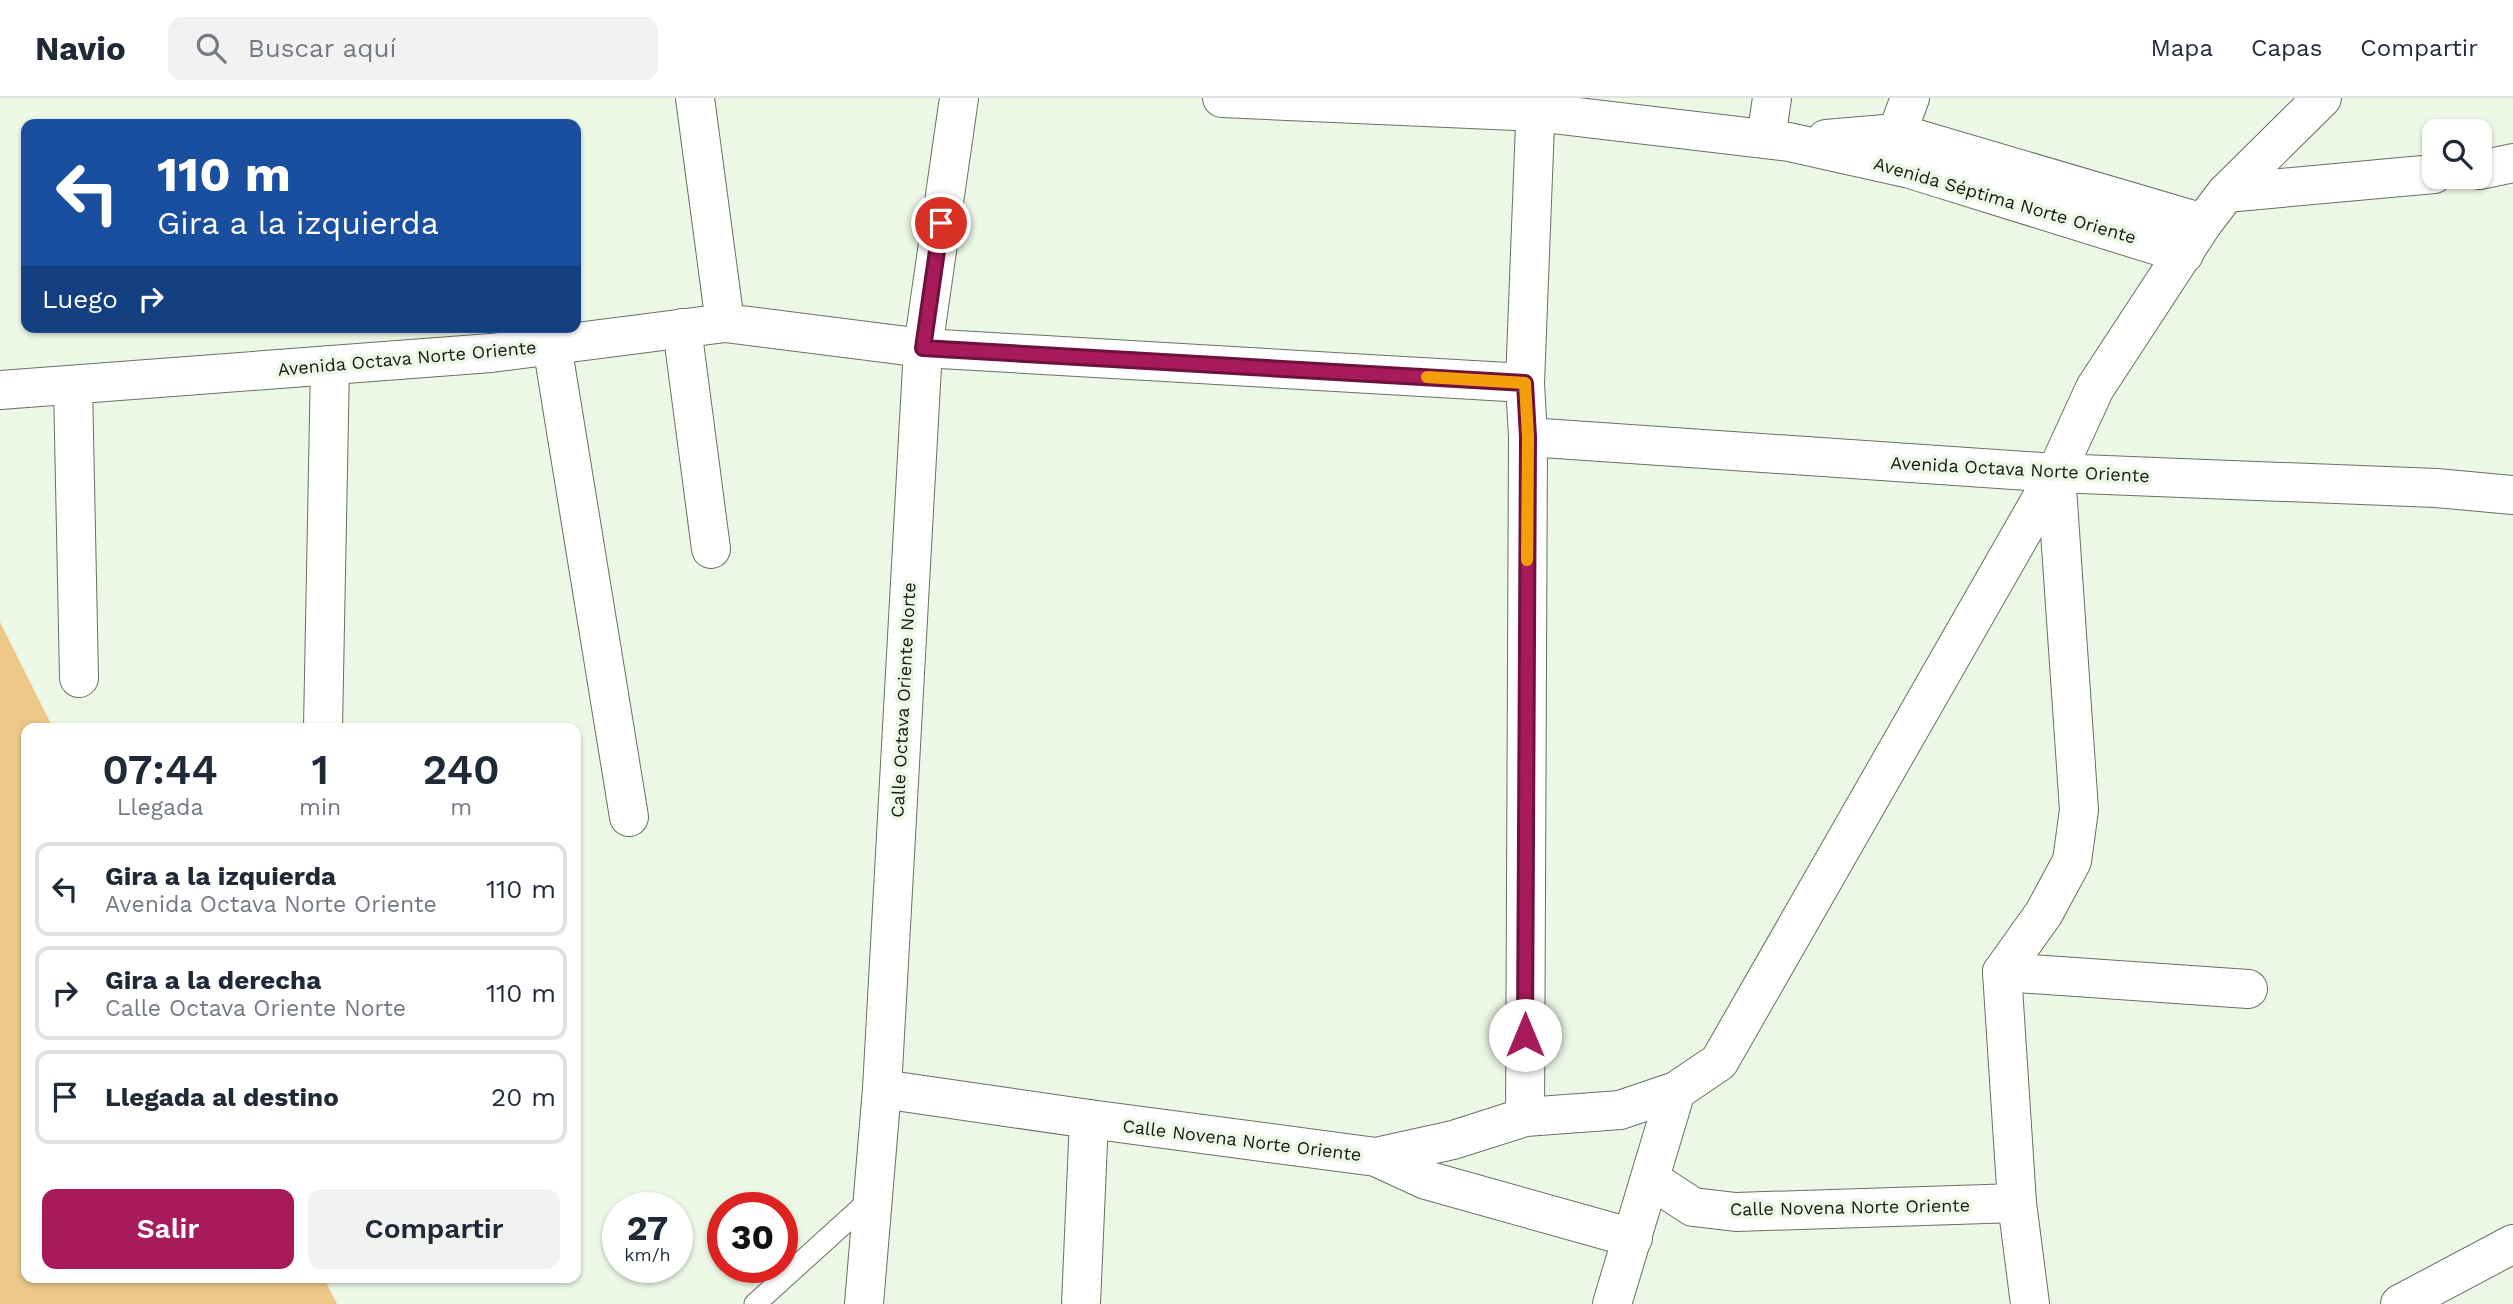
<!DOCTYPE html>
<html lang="es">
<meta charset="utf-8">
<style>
body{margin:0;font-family:"Work Sans",sans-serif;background:#f2f2f3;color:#1f2937;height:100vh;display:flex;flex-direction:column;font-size:26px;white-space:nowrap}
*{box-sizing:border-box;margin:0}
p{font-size:23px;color:#747a83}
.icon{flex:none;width:38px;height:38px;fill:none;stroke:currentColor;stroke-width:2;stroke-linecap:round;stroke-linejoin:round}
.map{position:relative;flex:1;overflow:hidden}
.details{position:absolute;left:21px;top:625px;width:560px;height:560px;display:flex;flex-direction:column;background:#fff;border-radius:14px;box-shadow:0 2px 5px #0004}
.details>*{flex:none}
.guide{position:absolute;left:21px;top:21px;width:560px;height:214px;border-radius:14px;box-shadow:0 2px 5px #0004;background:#1a4fa0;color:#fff;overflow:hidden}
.buttons{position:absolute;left:2422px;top:21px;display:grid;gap:14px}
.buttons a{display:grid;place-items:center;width:70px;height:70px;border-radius:14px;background:#fff;box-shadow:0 2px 5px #0004;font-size:35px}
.speed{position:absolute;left:602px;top:1094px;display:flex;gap:14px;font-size:35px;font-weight:700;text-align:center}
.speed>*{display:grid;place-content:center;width:91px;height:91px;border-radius:50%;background:#fff;box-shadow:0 2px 5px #0004;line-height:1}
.speed small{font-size:18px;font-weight:400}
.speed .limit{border:10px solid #d22;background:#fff;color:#111}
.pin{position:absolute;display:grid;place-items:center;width:60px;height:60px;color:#fff;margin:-30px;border:4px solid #fff;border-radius:50%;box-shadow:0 2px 7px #0007}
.me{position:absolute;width:77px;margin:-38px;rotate:0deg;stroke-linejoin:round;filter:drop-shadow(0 0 5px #0008)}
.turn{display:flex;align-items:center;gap:24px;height:147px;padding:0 21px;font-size:32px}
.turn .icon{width:91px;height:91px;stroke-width:2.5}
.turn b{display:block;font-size:49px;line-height:60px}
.then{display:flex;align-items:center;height:66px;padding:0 21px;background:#0003;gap:14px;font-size:26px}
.eta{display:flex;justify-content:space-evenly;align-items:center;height:119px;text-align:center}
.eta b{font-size:42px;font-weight:600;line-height:49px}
.primary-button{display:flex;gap:14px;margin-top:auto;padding:14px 21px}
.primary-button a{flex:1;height:80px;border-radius:14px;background:#a71b5d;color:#fff;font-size:28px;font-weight:600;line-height:80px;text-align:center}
.primary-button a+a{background:#f2f2f3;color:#1f2937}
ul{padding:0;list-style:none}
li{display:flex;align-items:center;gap:21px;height:94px;margin:0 14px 10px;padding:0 7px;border:4px solid #e0e1e3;border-radius:14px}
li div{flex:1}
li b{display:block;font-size:26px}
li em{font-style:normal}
header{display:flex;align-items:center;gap:42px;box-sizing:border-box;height:98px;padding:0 35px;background:#fff;border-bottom:2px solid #e0e1e3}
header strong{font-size:33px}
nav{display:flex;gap:38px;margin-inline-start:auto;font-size:24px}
.search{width:490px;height:63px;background:#f2f2f3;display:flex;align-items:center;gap:18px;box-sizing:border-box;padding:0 24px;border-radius:14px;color:#747a83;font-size:26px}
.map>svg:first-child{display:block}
.green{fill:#ecc789}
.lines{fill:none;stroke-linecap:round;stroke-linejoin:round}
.lane-casing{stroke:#677162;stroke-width:23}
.street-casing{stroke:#677162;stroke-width:40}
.lane{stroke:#fff;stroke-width:21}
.street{stroke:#fff;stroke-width:38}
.route-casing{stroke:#6d123c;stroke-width:18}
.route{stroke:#a71b5d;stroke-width:12}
.slow{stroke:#f59e0b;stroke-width:12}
.labels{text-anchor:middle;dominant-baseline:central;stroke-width:7;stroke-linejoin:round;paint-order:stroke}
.street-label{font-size:18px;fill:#161a14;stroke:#ecf7e5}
</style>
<header>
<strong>Navio</strong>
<div class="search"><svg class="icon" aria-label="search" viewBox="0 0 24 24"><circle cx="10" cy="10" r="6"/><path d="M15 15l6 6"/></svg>Buscar aquí</div>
<nav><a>Mapa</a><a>Capas</a><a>Compartir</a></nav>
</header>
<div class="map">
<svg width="2513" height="1206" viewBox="0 0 2513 1206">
<rect width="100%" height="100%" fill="#ecf7e5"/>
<!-- green -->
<path class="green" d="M0,524L53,630H26V1180H324L337,1206H0Z"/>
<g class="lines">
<!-- lane casing -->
<g class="lane-casing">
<path id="lane" d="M755,1206L872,1100"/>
</g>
<!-- street casing -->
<g class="street-casing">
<g id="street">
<path d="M695,0L725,225"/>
<path d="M1222,0L1535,14L1789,44L1910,71L2184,156"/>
<path d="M1897,35L1910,0"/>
<path d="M1766,41L1772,0"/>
<path d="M1826,41L1897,35L2203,125"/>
<path d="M2480,72L2513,65"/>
<path d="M2226,95L2322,0"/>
<path d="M682,230L711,451"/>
<path d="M552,247L629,719"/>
<path d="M73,287L79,580"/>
<path d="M0,292L491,255L725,225L923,250L1525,285"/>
<path d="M1528,339L2056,375L2436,390L2513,397"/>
<path d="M323,630L330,267"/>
<path d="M2002,874L2248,891"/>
<path d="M882,991L1089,1021L1376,1059L1426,1082L1633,1140"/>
<path d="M1525,1019L1528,339L1525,285L1536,0"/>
<path d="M1376,1059L1453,1042L1525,1019L1620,1012L1676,993L1719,964L2056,375L2095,290L2203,125L2226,95L2434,76"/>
<path d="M1650,1081L1693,1109L1736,1114L2017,1105"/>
<path d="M864,1206L882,991L923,250L959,0"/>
<path d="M1081,1206L1089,1021"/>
<path d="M1612,1206L1676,993"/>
<path d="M2030,1206L2017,1105L2002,874L2044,815L2072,763L2079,712L2056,375"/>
<path d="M2400,1206L2513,1146"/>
</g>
</g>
<!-- lane -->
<use href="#lane" class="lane"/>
<!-- street -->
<use href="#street" class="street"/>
</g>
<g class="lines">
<!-- route casing -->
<g class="route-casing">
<path id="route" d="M941,125L923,250L1525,285L1528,339L1525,937"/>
</g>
<!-- route -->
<use href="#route" class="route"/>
<!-- slow -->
<path class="slow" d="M1427,279L1525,285L1528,339L1527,462"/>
</g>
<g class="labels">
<!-- street labels -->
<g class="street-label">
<text transform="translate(2005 102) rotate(16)">Avenida Séptima Norte Oriente</text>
<text transform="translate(407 260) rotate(-5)">Avenida Octava Norte Oriente</text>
<text transform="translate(2020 371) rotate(3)">Avenida Octava Norte Oriente</text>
<text transform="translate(903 602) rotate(-87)">Calle Octava Oriente Norte</text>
<text transform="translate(1242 1042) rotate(7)">Calle Novena Norte Oriente</text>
<text transform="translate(1850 1109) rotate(-1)">Calle Novena Norte Oriente</text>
</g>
</g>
</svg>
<div class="buttons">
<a><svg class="icon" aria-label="search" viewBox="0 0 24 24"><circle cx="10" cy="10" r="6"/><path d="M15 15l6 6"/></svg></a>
</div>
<div class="speed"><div>27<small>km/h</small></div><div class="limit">30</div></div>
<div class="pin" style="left:941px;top:125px;background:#d93025"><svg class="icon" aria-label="arrive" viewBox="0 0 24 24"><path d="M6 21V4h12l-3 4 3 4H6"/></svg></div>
<svg class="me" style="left:1525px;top:937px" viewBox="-20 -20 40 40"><circle r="19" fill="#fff"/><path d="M0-13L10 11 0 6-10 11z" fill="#a71b5d"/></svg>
<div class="guide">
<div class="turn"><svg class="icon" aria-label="left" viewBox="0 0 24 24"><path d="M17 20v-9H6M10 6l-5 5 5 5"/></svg><div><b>110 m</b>Gira a la izquierda</div></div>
<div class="then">Luego<svg class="icon" aria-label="right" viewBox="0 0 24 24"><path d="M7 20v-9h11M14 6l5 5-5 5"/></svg></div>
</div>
<section class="details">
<div class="eta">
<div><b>07:44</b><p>Llegada</p></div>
<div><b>1</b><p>min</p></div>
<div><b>240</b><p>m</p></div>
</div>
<ul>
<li><svg class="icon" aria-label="left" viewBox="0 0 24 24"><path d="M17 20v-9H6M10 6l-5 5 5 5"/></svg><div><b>Gira a la izquierda</b><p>Avenida Octava Norte Oriente</p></div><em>110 m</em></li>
<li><svg class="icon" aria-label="right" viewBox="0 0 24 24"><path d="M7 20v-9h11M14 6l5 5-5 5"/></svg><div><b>Gira a la derecha</b><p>Calle Octava Oriente Norte</p></div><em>110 m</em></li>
<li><svg class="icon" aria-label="arrive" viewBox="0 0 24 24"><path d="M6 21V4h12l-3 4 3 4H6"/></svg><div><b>Llegada al destino</b></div><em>20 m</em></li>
</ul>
<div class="primary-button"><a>Salir</a><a>Compartir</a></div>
</section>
</div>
